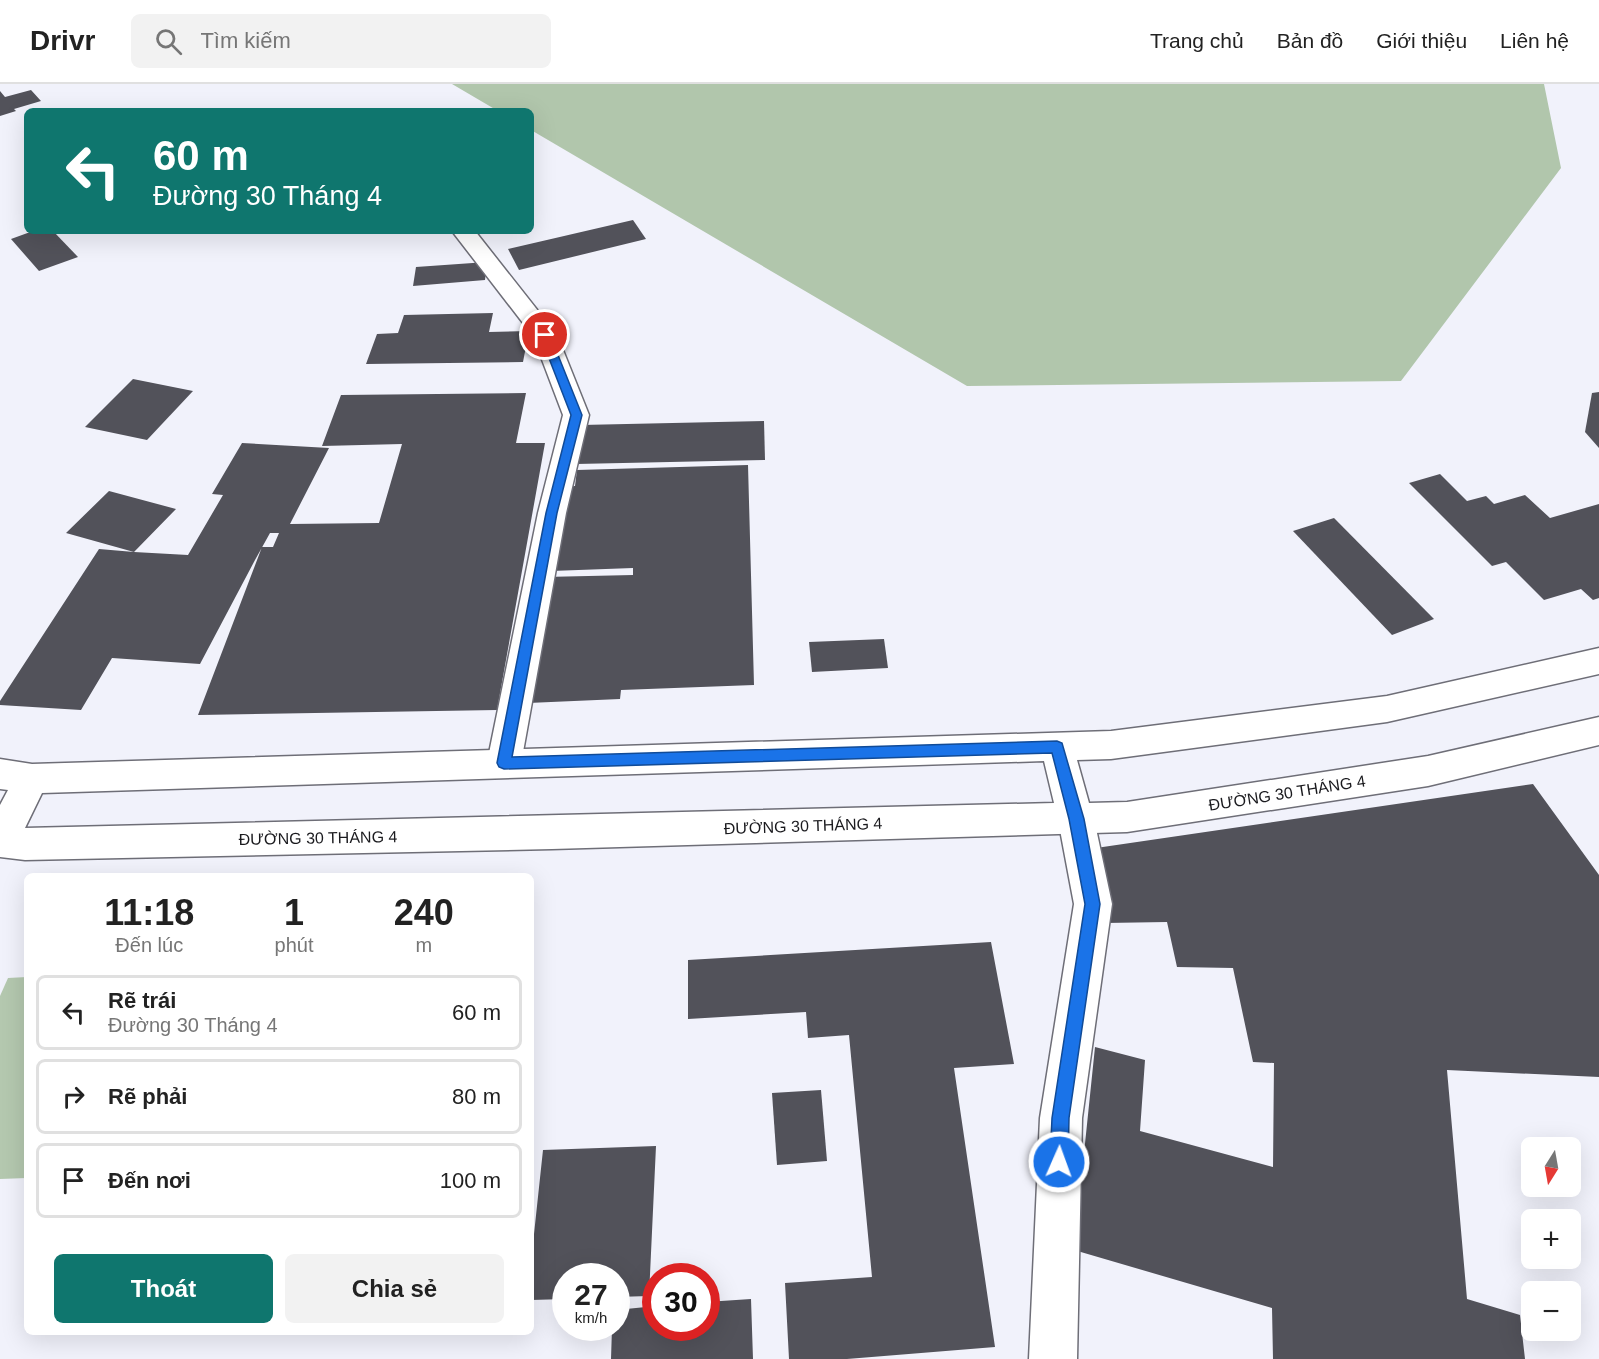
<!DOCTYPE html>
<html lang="vi">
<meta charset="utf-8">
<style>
body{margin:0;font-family:Helvetica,sans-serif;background:#f2f2f2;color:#222;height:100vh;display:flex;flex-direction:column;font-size:22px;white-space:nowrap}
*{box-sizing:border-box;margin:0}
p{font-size:20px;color:#767676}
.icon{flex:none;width:33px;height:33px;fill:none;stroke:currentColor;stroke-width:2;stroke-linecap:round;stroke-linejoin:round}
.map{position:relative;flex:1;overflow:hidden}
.sheet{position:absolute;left:24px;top:789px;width:510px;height:462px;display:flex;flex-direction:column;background:#fff;border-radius:9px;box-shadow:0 6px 24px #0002}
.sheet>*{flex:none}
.guide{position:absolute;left:24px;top:24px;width:510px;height:126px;border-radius:9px;box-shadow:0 6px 24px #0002;background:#0f766e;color:#fff;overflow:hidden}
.needle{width:39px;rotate:191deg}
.tools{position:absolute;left:1521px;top:1053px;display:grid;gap:12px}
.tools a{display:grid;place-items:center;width:60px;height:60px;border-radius:9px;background:#fff;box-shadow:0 6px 24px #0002;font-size:30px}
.speed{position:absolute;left:552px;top:1179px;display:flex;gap:12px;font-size:30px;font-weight:700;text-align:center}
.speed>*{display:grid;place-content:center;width:78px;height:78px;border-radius:50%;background:#fff;box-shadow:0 6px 24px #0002;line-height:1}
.speed small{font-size:15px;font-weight:400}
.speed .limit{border:9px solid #d22;background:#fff;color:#111}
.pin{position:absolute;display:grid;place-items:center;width:51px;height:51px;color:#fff;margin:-26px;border:3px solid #fff;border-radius:50%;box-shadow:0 2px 6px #0007}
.me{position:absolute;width:66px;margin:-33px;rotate:2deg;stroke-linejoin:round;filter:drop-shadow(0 0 4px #0008)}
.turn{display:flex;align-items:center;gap:21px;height:126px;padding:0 30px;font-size:27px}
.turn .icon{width:78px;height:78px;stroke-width:2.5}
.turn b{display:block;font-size:42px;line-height:51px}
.eta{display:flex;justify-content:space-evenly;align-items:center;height:102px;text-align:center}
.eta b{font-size:36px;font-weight:700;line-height:42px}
.cta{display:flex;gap:12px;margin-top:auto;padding:12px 30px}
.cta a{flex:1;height:69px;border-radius:9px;background:#0f766e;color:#fff;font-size:24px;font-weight:700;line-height:69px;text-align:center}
.cta a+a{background:#f2f2f2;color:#222}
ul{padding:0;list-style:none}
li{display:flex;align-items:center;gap:18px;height:75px;margin:0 12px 9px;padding:0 18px;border:3px solid #e0e0e0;border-radius:9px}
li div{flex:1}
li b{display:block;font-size:22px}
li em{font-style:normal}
header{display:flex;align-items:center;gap:36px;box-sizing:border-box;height:84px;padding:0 30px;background:#fff;border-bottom:2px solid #e0e0e0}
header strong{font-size:28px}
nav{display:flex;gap:33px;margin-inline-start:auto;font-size:21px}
.search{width:420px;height:54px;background:#f2f2f2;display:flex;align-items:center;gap:15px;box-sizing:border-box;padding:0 21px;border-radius:9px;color:#767676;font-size:22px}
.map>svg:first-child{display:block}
.green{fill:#b4c8af}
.forest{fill:#b1c6ac}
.building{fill:#52525a}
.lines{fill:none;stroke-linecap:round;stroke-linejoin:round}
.minor-casing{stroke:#6e6e77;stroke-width:3}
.major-casing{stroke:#6e6e77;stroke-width:3}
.minor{fill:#fff;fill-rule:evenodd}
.major{fill:#fff;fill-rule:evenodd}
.route{fill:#1a73e8;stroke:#114b97;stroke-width:1.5}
.labels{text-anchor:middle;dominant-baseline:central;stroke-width:6;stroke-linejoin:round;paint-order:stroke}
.street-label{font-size:16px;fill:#1a1a1e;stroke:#fff}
</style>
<header>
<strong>Drivr</strong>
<div class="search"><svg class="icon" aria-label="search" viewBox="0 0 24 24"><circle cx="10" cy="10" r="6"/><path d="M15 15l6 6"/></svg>Tìm kiếm</div>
<nav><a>Trang chủ</a><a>Bản đồ</a><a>Giới thiệu</a><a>Liên hệ</a></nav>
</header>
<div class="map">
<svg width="1599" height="1275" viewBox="0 0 1599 1275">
<rect width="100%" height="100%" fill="#f1f2fb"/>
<!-- green -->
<path class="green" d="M27,893V1094L0,1095V912L8,894Z"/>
<!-- forest -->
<path class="forest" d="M452,0H1544L1561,84L1401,297L967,302L531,46V27H498Z"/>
<!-- building -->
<g class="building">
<path d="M31,6L41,17L14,25L16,27L0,32V7L5,13Z"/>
<path d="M633,136L646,155L519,186L508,165Z"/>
<path d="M33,147H53L78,173L39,187L11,155Z"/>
<path d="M487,178L485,196L413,202L416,183Z"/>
<path d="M493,229L489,248L529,247L523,278L366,280L377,250L398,249L404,231Z"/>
<path d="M133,295L193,307L147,356L85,343Z"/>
<path d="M1599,308V364L1585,348L1592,309Z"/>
<path d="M526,309L516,359H545L497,626L198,631L262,463H273L279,449H270L255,476L200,580L112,574L81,626L0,621V617L99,465L134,468L66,449L109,407L176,425L134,468L188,471L223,411L212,410L242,359L329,364L290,440L379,439L402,360L322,362L341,311Z"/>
<path d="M764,337L765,376L576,380L581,341Z"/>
<path d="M748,381L754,601L621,606L620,615L528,619L544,493L633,491V484L551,487L561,403L575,402L577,386Z"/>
<path d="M1440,390L1467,417L1486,412L1494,420L1525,411L1550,434L1599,420V514L1593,516L1581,505L1544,516L1506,478L1492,482L1409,399Z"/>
<path d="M1334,434L1434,535L1392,551L1293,447Z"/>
<path d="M884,555L888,584L812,588L809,558Z"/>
<path d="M1533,700L1599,791V993L1447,986L1467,1215L1520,1231L1525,1275H1273L1272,1224L1074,1166L1095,963L1145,976L1140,1047L1273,1083L1274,979L1253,978L1233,884L1177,883L1167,838L1105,839L1096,764Z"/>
<path d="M991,858L1014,980L954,984L995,1263L847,1275H789L785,1199L872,1193L849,951L808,954L806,928L688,935V876Z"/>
<path d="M821,1006L827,1077L777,1081L772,1009Z"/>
<path d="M656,1062L649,1212L616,1213V1192H566V1215L531,1216V1178L543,1066Z"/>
<path d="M751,1215L753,1275H611L612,1244H616V1226L656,1222V1244H706V1218Z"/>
</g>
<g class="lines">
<!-- minor casing -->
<g class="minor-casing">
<g id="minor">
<path d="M452,147H475L557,251L589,331L566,429L521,679L516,689L504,693L492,689L487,679L538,429L563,331L533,252Z"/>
<path d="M1076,719L1088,724L1094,735L1112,820L1082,1034L1077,1275H1029L1040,1034L1074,820L1058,735L1064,724Z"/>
</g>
</g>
<!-- major casing -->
<g class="major-casing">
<path id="major" d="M1599,564V590L1387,638L1111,675L1077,676L1089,719L1127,718L1428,672L1599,633V661L1428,702L1127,748L552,765L25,776L0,773V721L8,706L0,705V675L32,680L1111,647L1387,612ZM1044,677L1054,719L25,744L42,709Z"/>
</g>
<!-- minor -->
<use href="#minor" class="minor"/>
<!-- major -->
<use href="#major" class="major"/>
</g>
<!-- route -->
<path class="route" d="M545,248L550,251L582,331L557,429L512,673L1057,657L1062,659L1084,735L1100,820L1069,1034L1068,1078L1066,1084L1059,1087L1053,1084L1050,1078L1052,1034L1085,820L1069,735L1052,669L504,685L499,683L497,679L546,429L571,331L540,251Z"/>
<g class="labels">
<!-- street labels -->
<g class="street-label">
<text transform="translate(1287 709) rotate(-9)">ĐƯỜNG 30 THÁNG 4</text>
<text transform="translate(803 742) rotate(-2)">ĐƯỜNG 30 THÁNG 4</text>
<text transform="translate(318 754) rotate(-1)">ĐƯỜNG 30 THÁNG 4</text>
</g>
</g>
</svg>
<div class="tools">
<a><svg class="needle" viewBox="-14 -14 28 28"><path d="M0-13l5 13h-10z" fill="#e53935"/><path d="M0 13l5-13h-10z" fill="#767676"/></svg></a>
<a>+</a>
<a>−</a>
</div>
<div class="speed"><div>27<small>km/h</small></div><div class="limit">30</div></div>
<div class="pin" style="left:545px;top:251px;background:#d93025"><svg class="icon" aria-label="arrive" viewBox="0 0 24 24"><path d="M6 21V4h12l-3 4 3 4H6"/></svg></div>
<svg class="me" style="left:1059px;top:1078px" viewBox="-20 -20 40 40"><circle r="17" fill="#1a73e8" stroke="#fff" stroke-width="3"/><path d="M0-11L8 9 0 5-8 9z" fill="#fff"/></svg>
<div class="guide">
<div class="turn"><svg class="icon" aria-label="left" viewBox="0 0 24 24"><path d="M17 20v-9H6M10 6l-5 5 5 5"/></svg><div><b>60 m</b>Đường 30 Tháng 4</div></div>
</div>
<section class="sheet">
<div class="eta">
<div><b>11:18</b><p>Đến lúc</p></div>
<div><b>1</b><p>phút</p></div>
<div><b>240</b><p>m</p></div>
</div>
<ul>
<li><svg class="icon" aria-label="left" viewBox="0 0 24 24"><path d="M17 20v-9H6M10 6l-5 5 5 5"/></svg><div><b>Rẽ trái</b><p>Đường 30 Tháng 4</p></div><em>60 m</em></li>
<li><svg class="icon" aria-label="right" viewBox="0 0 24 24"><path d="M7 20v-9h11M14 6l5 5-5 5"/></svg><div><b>Rẽ phải</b></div><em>80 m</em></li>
<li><svg class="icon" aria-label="arrive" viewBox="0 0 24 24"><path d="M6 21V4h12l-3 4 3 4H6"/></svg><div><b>Đến nơi</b></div><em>100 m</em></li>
</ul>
<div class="cta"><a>Thoát</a><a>Chia sẻ</a></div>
</section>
</div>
